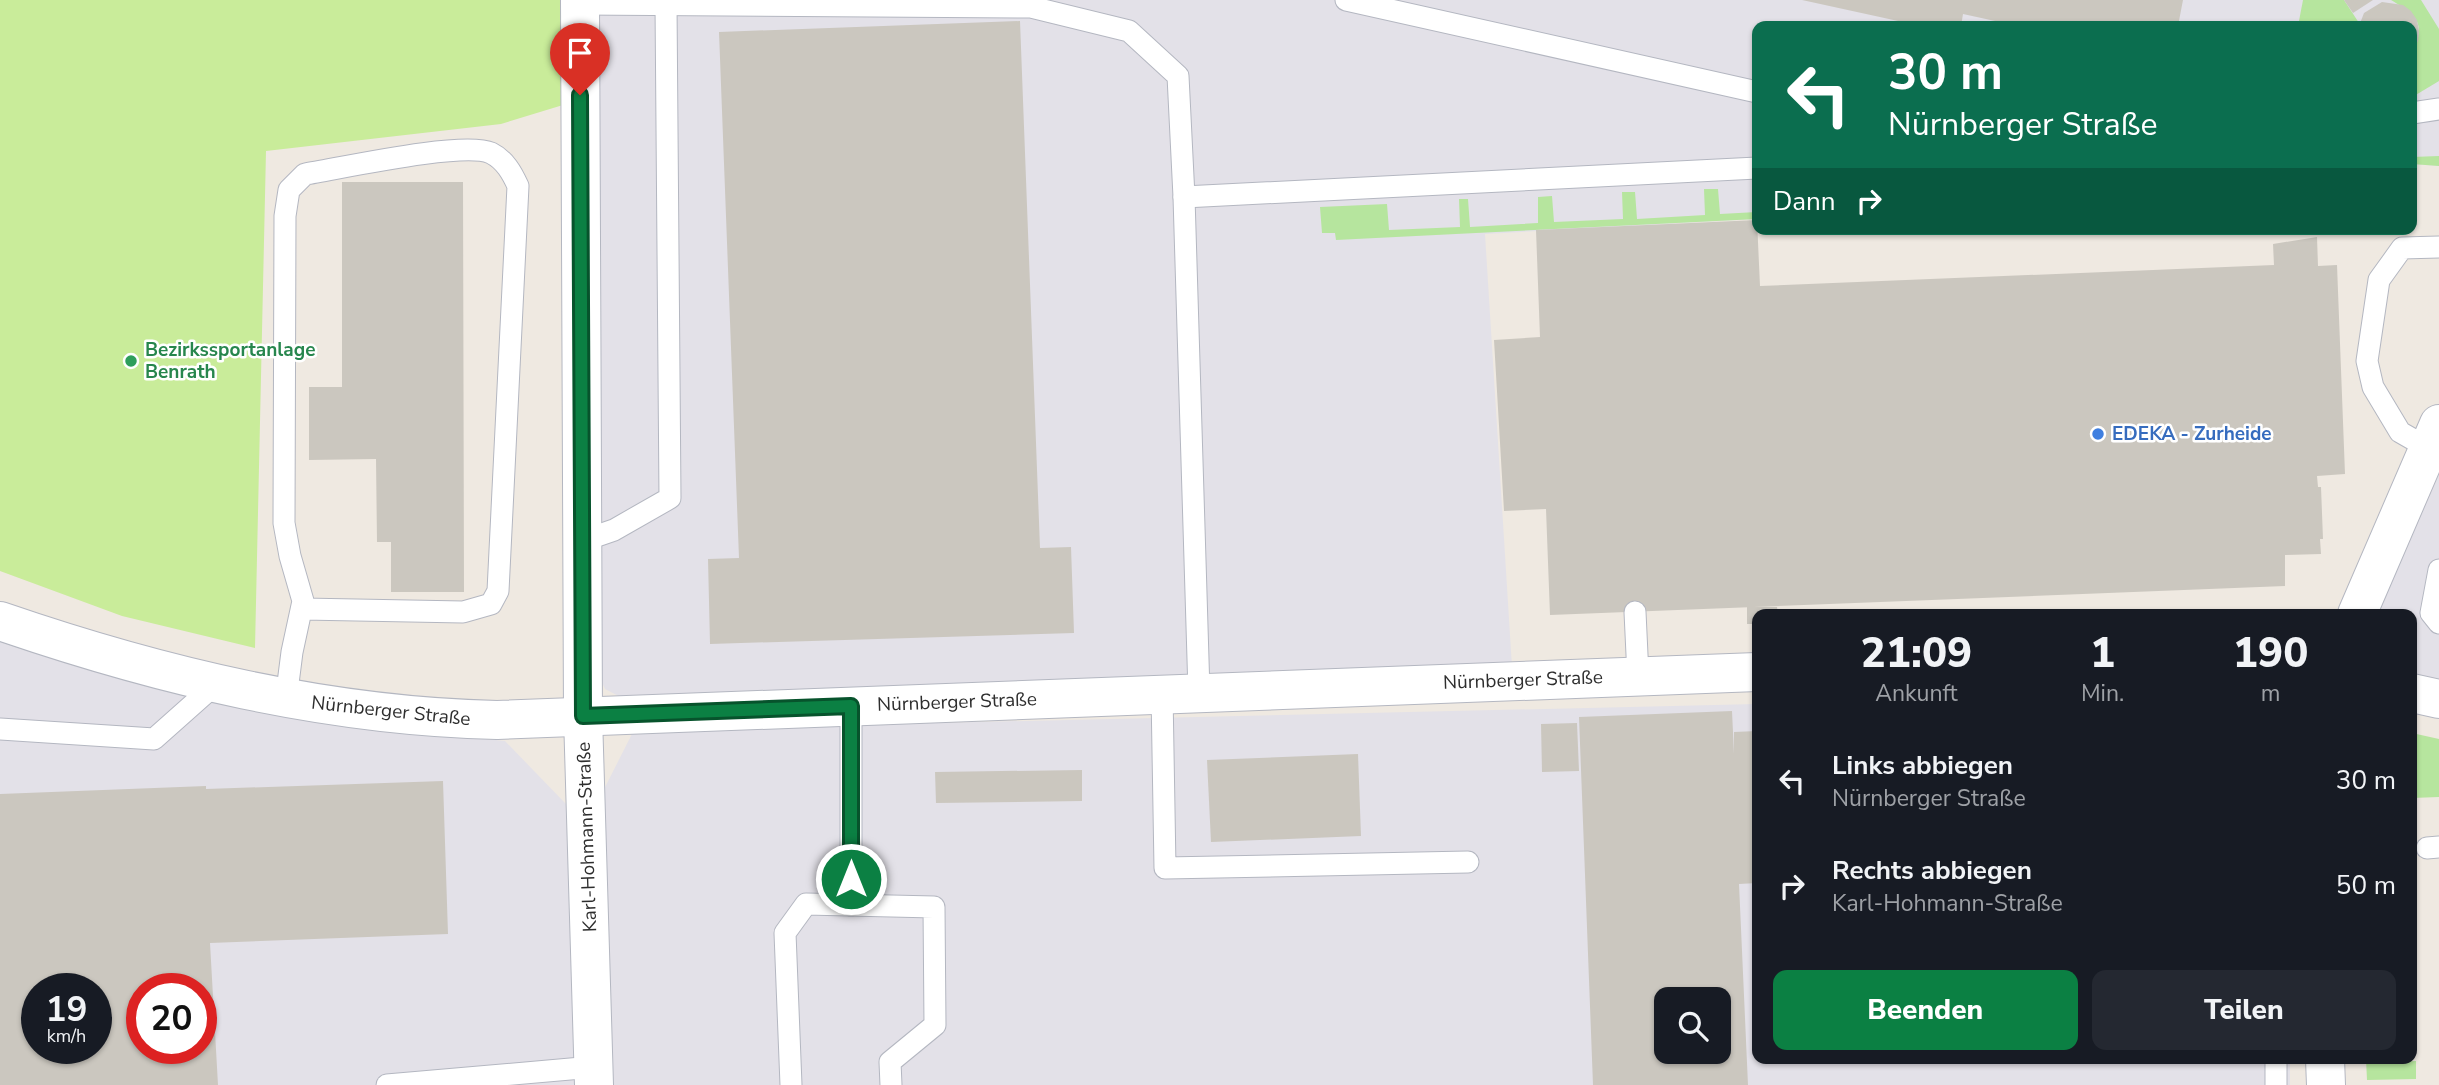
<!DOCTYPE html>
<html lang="de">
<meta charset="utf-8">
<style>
body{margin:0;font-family:"Nunito Sans",sans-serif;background:#242831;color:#f1f3f6;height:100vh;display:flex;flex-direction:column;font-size:26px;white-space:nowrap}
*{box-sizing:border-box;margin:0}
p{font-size:23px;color:#9ea1a6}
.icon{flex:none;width:38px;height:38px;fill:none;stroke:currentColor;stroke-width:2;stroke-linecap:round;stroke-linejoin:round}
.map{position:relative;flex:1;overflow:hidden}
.panel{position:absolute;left:1752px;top:609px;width:665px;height:455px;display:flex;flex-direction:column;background:#171b24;border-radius:14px;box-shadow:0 2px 5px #0004}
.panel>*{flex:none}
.guide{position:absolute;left:1752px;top:21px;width:665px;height:214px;border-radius:14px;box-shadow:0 2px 5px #0004;background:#0b6e4f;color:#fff;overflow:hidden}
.buttons{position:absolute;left:1654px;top:987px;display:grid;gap:14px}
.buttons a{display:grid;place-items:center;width:77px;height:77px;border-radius:14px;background:#171b24;box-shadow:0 2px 5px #0004;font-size:35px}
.speed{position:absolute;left:21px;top:973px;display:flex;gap:14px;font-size:35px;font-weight:700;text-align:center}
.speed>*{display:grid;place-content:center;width:91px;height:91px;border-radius:50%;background:#171b24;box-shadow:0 2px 5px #0004;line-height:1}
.speed small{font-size:18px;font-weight:400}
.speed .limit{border:10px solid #d22;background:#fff;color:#111}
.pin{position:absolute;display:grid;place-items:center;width:60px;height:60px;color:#fff;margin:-72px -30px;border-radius:50% 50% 50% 0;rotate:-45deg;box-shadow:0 0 7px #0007}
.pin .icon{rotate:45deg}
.me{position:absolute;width:77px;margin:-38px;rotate:0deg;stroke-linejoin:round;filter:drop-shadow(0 0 5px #0008)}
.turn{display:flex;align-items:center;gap:24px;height:147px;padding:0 21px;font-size:32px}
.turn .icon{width:91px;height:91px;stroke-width:2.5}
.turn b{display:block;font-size:49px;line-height:60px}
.then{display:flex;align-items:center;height:66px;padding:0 21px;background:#0003;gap:14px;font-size:26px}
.eta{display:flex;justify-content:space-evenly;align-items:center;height:119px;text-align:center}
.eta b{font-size:42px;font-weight:800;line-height:49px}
.button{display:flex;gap:14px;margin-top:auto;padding:14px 21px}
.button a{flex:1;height:80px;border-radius:14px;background:#0b8043;color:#fff;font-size:28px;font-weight:800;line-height:80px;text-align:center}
.button a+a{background:#242831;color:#f1f3f6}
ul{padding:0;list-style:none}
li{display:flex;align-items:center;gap:21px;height:105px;padding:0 21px}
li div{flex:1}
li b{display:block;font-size:26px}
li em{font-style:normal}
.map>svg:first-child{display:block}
.industrial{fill:#e3e1e8;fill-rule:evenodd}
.green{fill:#b6e59e}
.pitch{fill:#c9ec9a}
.building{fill:#cbc7bf;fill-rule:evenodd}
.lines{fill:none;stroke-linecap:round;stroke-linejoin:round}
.lane-casing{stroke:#b4b7c1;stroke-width:23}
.street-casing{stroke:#b4b7c1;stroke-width:40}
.secondary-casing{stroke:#b4b7c1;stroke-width:40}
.lane{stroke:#fff;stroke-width:21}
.street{stroke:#fff;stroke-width:38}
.secondary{stroke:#fff;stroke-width:38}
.route-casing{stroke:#07532c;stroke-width:18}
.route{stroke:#0b8043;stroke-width:12}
.leisure-dot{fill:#2e9e5b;stroke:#fff;stroke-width:2.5}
.shop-dot{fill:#3f7fe0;stroke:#fff;stroke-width:2.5}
.labels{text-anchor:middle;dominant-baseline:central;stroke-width:5;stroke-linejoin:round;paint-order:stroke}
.leisure-label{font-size:19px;font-weight:bold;fill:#27864d;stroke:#fff;text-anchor:start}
.shop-label{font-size:19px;font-weight:bold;fill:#366cbe;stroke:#fff;text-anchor:start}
.street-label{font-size:19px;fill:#2e2e2e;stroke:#fff}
</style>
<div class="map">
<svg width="2439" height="1085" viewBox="0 0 2439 1085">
<rect width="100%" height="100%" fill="#efe9e1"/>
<!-- industrial -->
<g class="industrial">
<path d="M591,0H2439V166L2412,164V26H1757V219L1485,234L1512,667L640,707L605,689L593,662Z"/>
<path d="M2439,464V686L2412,671V614H2381L2379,592Z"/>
<path d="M0,633L368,727L505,741L566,804L576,1085H0ZM37,989H96V1048H37ZM142,989H201V1048H142Z"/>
<path d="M1757,704V1059H2290V1085H605L595,807L634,730ZM1666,999H1718V1052H1666Z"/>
</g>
<!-- green -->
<g class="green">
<path d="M2303,0H2344L2359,23V26H2298Z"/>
<path d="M2391,0H2421L2439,29V81L2414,96H2412C2412,85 2408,61 2412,52C2413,48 2416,46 2417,42C2425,17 2407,10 2391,0Z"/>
<path d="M2439,156V166L2412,164V157Z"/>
<path d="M1704,189H1718L1720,214L1757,212V219L1336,240L1335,233H1322L1320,207L1387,204L1389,230L1460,227L1459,199H1468L1470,227L1538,223V197L1552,196L1554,222L1623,219L1622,192H1635L1637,219L1705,215Z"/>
<path d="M2412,733L2439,739V797L2412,798Z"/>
<path d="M2366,1059H2389L2390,1062L2416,1061V1079L2367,1080Z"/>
</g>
<!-- pitch -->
<path class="pitch" d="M0,0H563V105L501,124L266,151L255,648L122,616L0,571Z"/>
<!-- building -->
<g class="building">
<path d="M1802,0H2183L2178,26H2018L1963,14L1961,26H1921Z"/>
<path d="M2344,0H2373L2353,13Z"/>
<path d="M2382,2L2403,5L2411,11L2417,20L2419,31L2418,41L2412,52V26H2359L2364,13Z"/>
<path d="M1020,21L1040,548L1071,547L1074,633L710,644L708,559L739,558L719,32Z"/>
<path d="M342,182H463L464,592H391V542H377L376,459L309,460V387H342Z"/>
<path d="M1757,220L1760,286L2274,265L2273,244L2317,237L2318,266L2337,265L2345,474L2317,476L2318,487H2321L2323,539H2320L2321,554L2285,555V586L1550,615L1546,509L1504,511L1494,340L1540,337L1536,230Z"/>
<path d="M1747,607H1777L1778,614H1757V624H1747Z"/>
<path d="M1732,711L1734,754V732L1757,731V883L1739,884L1748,1085H1593L1579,717ZM1666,999H1718V1052H1666Z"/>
<path d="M1577,723L1579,771L1542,772L1541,724Z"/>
<path d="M1358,754L1361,836L1211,842L1207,760Z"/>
<path d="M1082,770V801L936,803L935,772Z"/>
<path d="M443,781L448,934L210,943L218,1085H0V794L206,786V789ZM37,989H96V1048H37ZM142,989H201V1048H142Z"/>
</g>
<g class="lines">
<!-- lane casing -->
<g class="lane-casing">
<g id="lane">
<path d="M1346,0L1757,92"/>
<path d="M580,4L1031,7L1129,31L1178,76L1184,197L1199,692"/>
<path d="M2412,113L2439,109"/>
<path d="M1184,197L1757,168"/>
<path d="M2428,448L2400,432L2373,387L2367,361L2379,280L2402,248L2439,247"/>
<path d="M582,541L614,530L670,498L666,4"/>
<path d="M2439,570L2431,613L2439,623"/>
<path d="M1635,612L1638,676"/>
<path d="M1162,693L1165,868L1468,862"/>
<path d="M286,699L292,652L303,601L290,556L284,523L285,216L289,190L305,174C342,168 463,141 491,153C505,160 512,173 518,186L498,591L491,604L463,612L303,609"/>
<path d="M0,729L154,739L217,683"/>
<path d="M2427,848L2439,847"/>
<path d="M851,905V706"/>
<path d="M2276,1059V1085"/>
<path d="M387,1085L593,1067"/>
<path d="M791,1085L785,933L806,904L934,907L935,1025L890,1062L891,1085"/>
</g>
</g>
<!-- street casing -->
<g class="street-casing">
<path id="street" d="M580,0L583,716L594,1085"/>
</g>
<!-- secondary casing -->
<g class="secondary-casing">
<g id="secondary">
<path d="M2357,614L2439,424"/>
<path d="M0,621C160,676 327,716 497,720L1757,672"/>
<path d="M2412,693L2439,699"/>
<path d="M2325,1059L2326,1085"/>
</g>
</g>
<!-- lane -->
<use href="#lane" class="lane"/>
<!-- street -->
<use href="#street" class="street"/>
<!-- secondary -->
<use href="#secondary" class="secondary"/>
</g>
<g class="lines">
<!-- route casing -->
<g class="route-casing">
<path id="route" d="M580,95L583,716L851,706V879"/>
</g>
<!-- route -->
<use href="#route" class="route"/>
</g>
<!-- markers -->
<circle class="leisure-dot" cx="131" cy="361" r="7"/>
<circle class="shop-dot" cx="2098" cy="434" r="7"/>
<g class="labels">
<!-- leisure labels -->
<g class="leisure-label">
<text x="145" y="350">Bezirkssportanlage<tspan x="145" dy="22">Benrath</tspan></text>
</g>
<!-- shop labels -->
<g class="shop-label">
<text x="2112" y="434">EDEKA - Zurheide</text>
</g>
<!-- street labels -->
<g class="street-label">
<text transform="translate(1523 680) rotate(-2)">Nürnberger Straße</text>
<text transform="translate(957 702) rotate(-2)">Nürnberger Straße</text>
<text transform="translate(391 711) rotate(6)">Nürnberger Straße</text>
<text transform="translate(587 837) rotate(-92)">Karl-Hohmann-Straße</text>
</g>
</g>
</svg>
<div class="buttons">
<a><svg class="icon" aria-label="search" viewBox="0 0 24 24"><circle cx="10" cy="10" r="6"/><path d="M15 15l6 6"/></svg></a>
</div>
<div class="speed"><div>19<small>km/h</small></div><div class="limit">20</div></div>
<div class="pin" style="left:580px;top:95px;background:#d93025"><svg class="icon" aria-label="arrive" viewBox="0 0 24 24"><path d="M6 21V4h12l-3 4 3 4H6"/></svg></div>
<svg class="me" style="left:851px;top:879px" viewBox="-20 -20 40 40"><circle r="17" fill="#0b8043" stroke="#fff" stroke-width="3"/><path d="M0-11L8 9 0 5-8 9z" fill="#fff"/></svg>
<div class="guide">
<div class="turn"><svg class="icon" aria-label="left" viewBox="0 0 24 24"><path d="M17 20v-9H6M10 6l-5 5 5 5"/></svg><div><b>30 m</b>Nürnberger Straße</div></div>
<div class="then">Dann<svg class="icon" aria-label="right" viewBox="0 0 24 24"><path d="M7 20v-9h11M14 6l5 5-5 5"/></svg></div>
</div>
<section class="panel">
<div class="eta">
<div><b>21:09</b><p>Ankunft</p></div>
<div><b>1</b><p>Min.</p></div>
<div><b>190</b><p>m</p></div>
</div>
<ul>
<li><svg class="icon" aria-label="left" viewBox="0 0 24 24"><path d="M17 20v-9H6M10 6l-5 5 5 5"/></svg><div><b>Links abbiegen</b><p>Nürnberger Straße</p></div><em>30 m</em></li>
<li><svg class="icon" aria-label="right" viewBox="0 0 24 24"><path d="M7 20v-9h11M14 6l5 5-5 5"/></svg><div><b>Rechts abbiegen</b><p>Karl-Hohmann-Straße</p></div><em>50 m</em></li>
</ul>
<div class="button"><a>Beenden</a><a>Teilen</a></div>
</section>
</div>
